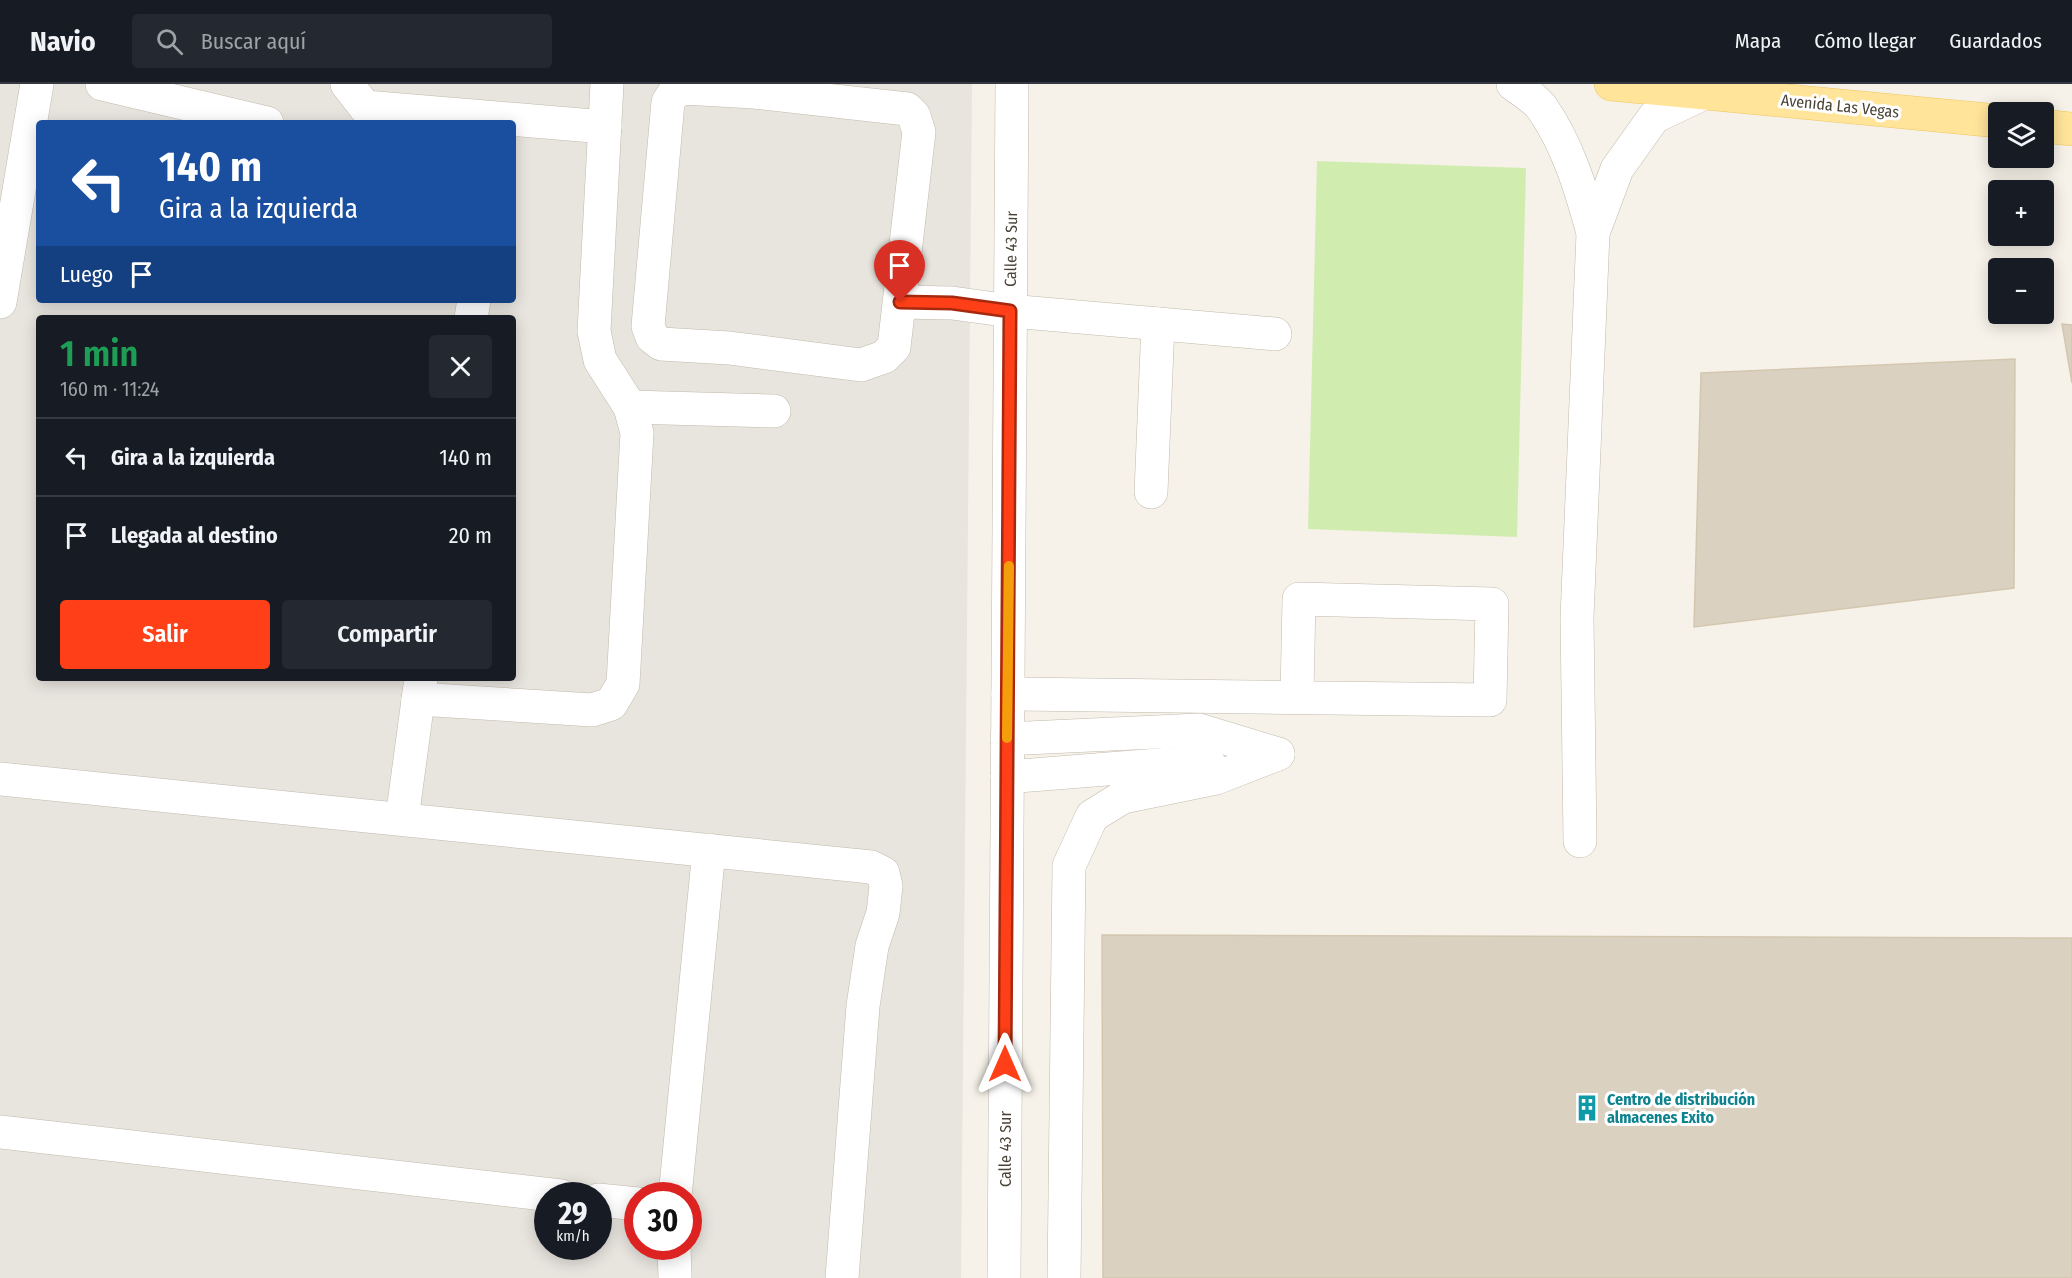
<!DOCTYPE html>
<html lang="es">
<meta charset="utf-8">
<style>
body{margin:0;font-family:"Fira Sans Condensed",sans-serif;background:#242831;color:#f1f3f6;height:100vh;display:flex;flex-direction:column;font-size:22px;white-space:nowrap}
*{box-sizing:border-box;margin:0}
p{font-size:20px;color:#9ea1a6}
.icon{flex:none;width:33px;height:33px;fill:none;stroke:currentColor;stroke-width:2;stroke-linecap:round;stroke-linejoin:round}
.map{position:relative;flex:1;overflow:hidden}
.panel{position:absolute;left:36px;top:231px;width:480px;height:366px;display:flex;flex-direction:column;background:#171b24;border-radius:6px;box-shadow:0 3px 15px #0003}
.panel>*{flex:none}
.hud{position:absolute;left:36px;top:36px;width:480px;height:183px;border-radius:6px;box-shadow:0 3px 15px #0003;background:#1a4fa0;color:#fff;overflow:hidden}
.fabs{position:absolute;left:1988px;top:18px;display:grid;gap:12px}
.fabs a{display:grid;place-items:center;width:66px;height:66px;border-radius:6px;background:#171b24;box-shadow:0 3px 15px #0003;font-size:30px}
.speed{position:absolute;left:534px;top:1098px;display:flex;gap:12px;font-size:30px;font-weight:700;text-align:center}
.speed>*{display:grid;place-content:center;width:78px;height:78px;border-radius:50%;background:#171b24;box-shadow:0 3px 15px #0003;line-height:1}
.speed small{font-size:15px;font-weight:400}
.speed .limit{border:9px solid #d22;background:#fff;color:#111}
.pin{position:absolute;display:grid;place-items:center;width:51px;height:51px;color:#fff;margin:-62px -26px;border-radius:50% 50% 50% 0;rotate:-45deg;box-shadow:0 0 6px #0007}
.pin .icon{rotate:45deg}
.me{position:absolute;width:66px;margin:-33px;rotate:0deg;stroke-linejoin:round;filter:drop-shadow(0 0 4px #0008)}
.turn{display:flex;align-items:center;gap:21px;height:126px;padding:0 24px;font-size:27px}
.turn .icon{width:78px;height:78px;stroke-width:2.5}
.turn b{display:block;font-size:42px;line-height:51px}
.then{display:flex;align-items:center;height:57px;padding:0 24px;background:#0003;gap:12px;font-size:22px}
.round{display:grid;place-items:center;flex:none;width:63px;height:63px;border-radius:6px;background:#242831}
.summary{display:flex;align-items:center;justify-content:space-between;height:102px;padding:0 24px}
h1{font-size:36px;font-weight:600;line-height:45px;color:#1e9e55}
.action{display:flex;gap:12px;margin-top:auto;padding:12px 24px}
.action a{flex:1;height:69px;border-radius:6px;background:#ff3f17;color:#fff;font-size:24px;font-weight:600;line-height:69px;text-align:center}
.action a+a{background:#242831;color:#f1f3f6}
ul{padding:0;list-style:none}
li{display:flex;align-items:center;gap:18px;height:78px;padding:0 24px;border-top:2px solid #363941}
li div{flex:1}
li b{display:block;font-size:22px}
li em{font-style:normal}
header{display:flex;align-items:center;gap:36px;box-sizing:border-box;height:84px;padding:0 30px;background:#171b24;border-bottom:2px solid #363941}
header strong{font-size:28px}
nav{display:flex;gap:33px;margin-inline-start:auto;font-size:21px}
.search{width:420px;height:54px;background:#242831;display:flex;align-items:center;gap:15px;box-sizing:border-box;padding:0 21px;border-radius:6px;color:#9ea1a6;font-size:22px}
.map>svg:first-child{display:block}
.industrial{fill:#e8e4de;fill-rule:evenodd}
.green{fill:#d0edaf}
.building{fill:#dbd1c0;stroke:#d4c7b0;stroke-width:1.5}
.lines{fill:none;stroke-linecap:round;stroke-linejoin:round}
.minor-casing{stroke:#c2baab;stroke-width:34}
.major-casing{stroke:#edc65f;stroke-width:34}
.minor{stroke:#fff;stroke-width:33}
.major{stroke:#ffe499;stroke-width:33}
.route-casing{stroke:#a6290f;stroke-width:15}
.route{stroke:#ff3f17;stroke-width:10}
.slow{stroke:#f59e0b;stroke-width:10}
.labels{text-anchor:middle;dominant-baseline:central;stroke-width:6;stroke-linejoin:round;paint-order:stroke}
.street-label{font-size:16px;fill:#4a4337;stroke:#fff}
.culture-label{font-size:16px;font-weight:bold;fill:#0d838f;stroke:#fff;text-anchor:start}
</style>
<header>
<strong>Navio</strong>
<div class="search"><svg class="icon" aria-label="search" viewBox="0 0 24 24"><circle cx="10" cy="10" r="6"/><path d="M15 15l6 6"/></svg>Buscar aquí</div>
<nav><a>Mapa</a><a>Cómo llegar</a><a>Guardados</a></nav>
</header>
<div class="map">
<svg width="2072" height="1194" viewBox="0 0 2072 1194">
<rect width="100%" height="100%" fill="#f6f2e9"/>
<!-- industrial -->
<path class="industrial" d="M0,0H972L961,1194H0ZM39,39H513V216H39ZM39,234H513V594H39ZM548,1112H598V1162H548ZM638,1112H688V1162H638Z"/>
<!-- green -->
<path class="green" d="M1317,77L1526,84L1517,453L1308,445Z"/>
<!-- building -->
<g class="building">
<path d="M2062,240L2072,241V299Z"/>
<path d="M2015,275L2014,504L1694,543L1701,289Z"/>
<path d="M1102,851L2072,854V1194H1103Z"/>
</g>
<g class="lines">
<!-- minor casing -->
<g class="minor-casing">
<g id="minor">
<path d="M102,0L267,39"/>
<path d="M347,0L365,23"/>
<path d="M1513,0C1522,7 1535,14 1542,24C1568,61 1581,105 1593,149L1577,534L1580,757"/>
<path d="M683,4L754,8L907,25L914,32L919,48L894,263L884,273L861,281L729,264L661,260L652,253L648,242L668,18L674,9Z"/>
<path d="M365,23L605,43"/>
<path d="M1593,149L1617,85L1654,33L1704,9"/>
<path d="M0,218L37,0"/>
<path d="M900,218L952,219L1010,227L1275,250"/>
<path d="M471,234L474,216"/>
<path d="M630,323L774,327"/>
<path d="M1151,408L1158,240"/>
<path d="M1008,610L1490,616L1492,520L1299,515L1297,612"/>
<path d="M418,615L592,626L611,620L623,600L637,349L630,323L600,276L594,247L607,0"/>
<path d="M1007,655L1199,646L1278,670"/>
<path d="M1007,693L1208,677"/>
<path d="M0,695L871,783L883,789L886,802L883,829L872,862L863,922L842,1194"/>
<path d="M402,735L421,594"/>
<path d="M0,1048L561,1112"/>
<path d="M675,1112L709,766"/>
<path d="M598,1116L638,1120"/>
<path d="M674,1162L675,1194"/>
<path d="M1004,1194L1012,0"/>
<path d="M1064,1194L1069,782L1092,732L1123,713L1216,694L1278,670"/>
</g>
</g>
<!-- major casing -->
<g class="major-casing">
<g id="major">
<path d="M1611,0L1998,37"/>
<path d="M2043,42L2072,45"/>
</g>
</g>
<!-- minor -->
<use href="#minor" class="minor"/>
<!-- major -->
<use href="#major" class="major"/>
</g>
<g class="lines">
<!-- route casing -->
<g class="route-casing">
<path id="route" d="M900,218L952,219L1010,227L1005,980"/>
</g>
<!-- route -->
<use href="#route" class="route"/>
<!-- slow -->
<path class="slow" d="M1007,654L1009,482"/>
</g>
<!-- icons -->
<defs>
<g id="building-bare" transform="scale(2.07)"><path d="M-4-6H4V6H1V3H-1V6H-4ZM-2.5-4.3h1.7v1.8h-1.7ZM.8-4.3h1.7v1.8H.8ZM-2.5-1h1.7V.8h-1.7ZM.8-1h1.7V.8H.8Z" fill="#0f9aa8" stroke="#fff" stroke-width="2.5" paint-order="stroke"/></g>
</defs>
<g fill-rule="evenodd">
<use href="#building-bare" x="1587" y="1024"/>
</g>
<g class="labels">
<!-- street labels -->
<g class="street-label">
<text transform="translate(1840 22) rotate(6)">Avenida Las Vegas</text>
<text transform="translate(1011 165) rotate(-89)">Calle 43 Sur</text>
<text transform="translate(1005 1065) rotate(-90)">Calle 43 Sur</text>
</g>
<!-- culture labels -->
<g class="culture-label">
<text x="1607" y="1015">Centro de distribución<tspan x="1607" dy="18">almacenes Exito</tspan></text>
</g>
</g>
</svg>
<div class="fabs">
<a><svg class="icon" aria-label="layers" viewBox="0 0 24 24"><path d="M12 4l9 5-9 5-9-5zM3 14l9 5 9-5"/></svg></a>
<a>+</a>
<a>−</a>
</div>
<div class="speed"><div>29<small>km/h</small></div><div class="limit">30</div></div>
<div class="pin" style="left:900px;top:218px;background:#d93025"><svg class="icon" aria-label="arrive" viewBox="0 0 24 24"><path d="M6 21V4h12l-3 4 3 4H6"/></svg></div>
<svg class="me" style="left:1005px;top:980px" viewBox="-20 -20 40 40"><path d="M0-17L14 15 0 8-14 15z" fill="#ff3f17" stroke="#fff" stroke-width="4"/></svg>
<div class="hud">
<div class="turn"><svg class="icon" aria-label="left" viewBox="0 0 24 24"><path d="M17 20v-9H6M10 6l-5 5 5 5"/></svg><div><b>140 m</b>Gira a la izquierda</div></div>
<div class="then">Luego<svg class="icon" aria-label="arrive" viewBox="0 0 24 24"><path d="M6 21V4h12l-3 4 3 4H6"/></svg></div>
</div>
<section class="panel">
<div class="summary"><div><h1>1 min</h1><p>160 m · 11:24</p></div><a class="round"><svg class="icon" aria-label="close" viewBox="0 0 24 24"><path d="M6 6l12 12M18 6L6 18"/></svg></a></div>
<ul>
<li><svg class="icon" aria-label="left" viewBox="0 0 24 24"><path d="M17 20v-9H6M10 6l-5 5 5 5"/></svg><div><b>Gira a la izquierda</b></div><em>140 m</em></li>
<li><svg class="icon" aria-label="arrive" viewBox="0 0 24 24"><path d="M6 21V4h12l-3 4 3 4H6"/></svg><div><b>Llegada al destino</b></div><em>20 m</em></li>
</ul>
<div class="action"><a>Salir</a><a>Compartir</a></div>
</section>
</div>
